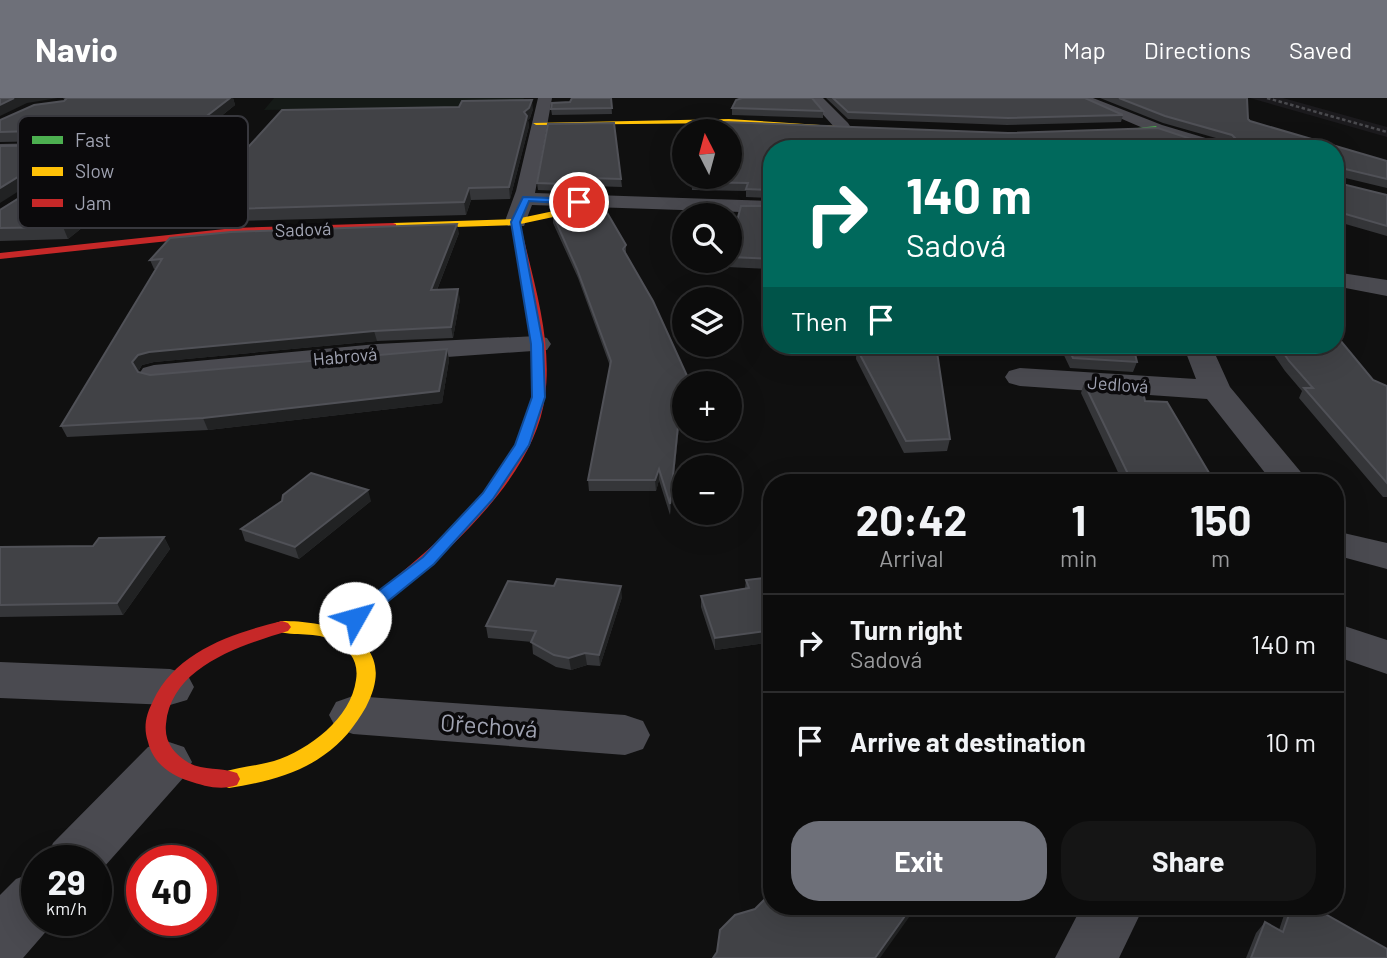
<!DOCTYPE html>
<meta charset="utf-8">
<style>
body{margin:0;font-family:Barlow,sans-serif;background:#151515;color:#f1f3f6;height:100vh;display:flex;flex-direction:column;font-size:26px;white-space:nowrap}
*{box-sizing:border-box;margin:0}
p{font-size:23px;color:#9a9b9d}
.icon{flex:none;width:38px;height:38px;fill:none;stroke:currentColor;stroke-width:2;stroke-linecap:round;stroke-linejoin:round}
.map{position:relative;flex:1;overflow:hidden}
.side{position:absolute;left:763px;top:376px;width:581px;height:441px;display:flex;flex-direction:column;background:#0c0c0c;border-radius:28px;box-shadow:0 7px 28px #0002,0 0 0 2px #2c2c2d}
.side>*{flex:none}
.guide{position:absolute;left:763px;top:42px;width:581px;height:214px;border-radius:28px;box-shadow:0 7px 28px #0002,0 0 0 2px #2c2c2d;background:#00695c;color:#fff;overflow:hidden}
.needle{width:46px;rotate:354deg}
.tools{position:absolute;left:672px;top:21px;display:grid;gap:14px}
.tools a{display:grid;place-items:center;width:70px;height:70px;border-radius:50%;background:#0c0c0c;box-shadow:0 7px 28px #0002,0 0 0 2px #2c2c2d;font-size:35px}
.speed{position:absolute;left:21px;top:747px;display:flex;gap:14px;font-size:35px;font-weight:700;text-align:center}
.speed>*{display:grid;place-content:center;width:91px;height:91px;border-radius:50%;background:#0c0c0c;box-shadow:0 7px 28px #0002,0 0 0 2px #2c2c2d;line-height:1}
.speed small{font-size:18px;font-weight:400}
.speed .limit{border:10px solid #d22;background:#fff;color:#111}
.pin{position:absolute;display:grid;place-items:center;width:60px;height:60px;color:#fff;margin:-30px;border:4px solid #fff;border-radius:50%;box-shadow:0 2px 7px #0007}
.me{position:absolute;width:77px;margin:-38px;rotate:52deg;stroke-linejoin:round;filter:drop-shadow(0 0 5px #0008)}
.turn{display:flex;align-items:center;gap:24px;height:147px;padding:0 28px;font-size:32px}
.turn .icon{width:91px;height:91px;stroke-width:2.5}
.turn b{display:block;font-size:49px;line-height:60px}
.then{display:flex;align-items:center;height:66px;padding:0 28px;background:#0003;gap:14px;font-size:26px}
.eta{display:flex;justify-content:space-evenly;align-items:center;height:119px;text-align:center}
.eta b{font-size:42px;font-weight:700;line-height:49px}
.cta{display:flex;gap:14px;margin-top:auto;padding:14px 28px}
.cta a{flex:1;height:80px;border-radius:28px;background:#6e7079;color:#fff;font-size:28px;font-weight:700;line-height:80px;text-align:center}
.cta a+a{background:#151515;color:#f1f3f6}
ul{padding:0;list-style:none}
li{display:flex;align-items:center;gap:21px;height:98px;padding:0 28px;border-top:2px solid #2c2c2d}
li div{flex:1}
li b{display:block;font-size:26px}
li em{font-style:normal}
header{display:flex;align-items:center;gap:42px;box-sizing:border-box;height:98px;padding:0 35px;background:#6e7079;color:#fff}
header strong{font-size:33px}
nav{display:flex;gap:38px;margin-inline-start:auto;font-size:24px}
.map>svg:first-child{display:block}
.built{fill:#1b1a1d}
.green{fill:#151a17}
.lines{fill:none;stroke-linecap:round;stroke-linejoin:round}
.street{fill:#4a4a50;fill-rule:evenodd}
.fast{fill:#4caf50;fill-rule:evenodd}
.slow{fill:#ffc107;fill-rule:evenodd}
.jam{fill:#c62828;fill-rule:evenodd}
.rail{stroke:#4a4a4e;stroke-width:2.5;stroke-dasharray:3.5 2.5;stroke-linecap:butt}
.wall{fill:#353639}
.shaded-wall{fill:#212223}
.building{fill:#414246;stroke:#505157;stroke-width:2}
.route{fill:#1a73e8;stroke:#114b97;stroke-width:2}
.labels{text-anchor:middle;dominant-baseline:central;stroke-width:7;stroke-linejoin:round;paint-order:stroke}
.far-street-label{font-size:18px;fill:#a0a3b2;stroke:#0b0a0c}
.near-street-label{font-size:24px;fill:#a0a3b2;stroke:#0b0a0c}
.key{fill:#0b0a0c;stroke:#38383e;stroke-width:2}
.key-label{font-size:19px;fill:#a0a3b2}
</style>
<header>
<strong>Navio</strong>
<nav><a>Map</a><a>Directions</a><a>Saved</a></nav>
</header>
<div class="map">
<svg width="1387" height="860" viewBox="0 0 1387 860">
<rect width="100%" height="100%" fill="#101010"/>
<!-- built -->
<path class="built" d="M1250,0H1283L1387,29V39Z"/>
<!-- green -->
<path class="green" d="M274,0H524L520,8L264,12Z"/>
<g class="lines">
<!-- street -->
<g class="street">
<path d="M538,0H552L535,95L772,103V115L532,107L524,128H508L505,123L516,93Z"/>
<path d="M808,0H823L848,25L850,28L848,31H836Z"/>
<path d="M1073,0H1093L1162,27L1229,47L1232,51H1204L1150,33Z"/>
<path d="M104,44L110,45L113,49L110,53L0,56V46Z"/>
<path d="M1335,174L1387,182V198L1335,188Z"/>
<path d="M537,238L547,240L551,246L547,252L377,264L154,285L143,282L139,276L143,270L154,267L377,246Z"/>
<path d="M1183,247H1211L1230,289L1310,385H1273L1207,301L1020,288L1009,285L1005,279L1009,273L1020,270L1196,281Z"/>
<path d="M1335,433L1387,445V471L1335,457Z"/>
<path d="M1335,525L1387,542V576L1335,558Z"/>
<path d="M0,564L170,571L187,576L194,589L187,602L170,607L0,600Z"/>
<path d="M353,598L625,617L643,623L650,637L643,651L625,657L353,636L336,630L329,617L336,604Z"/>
<path d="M166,643L184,649L192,664L184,679L96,778V763H45L53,745L148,649Z"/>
<path d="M37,773V822H56L23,860H0V797L16,781Z"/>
<path d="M1082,808H1144L1119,860H1055Z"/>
</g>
<!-- fast -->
<path class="fast" d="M1156,28L1158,31L1095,37L1092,35Z"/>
<!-- slow -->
<g class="slow">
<path d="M729,21L898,32L895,34L729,25L536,27L533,25Z"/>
<path d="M606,102L609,103V107L516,127L393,131L389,128L393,125L516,121Z"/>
<path d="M282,523C335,523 401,542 366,609C355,628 342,645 324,657C297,677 262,685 229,690L221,687L218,681L221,675C238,669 257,668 274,663C309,652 351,620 356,582C359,564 350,551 334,543C316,533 295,539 276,533L273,529L276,525Z"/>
</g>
<!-- jam -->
<g class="jam">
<path d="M516,121L520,124C532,180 553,240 545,298C534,392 412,485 342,540H330L327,535L330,530C399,478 519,390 533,298C541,240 522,180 512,124Z"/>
<path d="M393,125L396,126V130L234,136L0,161V155L234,130Z"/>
<path d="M282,523L288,525L291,529L288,533C242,547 171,568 166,626C164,644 174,656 189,665C204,673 221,669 237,675L240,681L237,687C221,693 204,688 189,683C170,677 153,665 148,644C143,629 146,617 153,603C176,553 233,535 282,523Z"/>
</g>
<!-- rail -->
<path class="rail" d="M1267,0L1387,34"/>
</g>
<!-- wall -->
<g class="wall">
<path d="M63,0H233L235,7L68,141L0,143V112L107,45L109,42L0,44V22L64,3L65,2Z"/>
<path d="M611,0L612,16L552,17L551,11L570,4Z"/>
<path d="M826,0H1085L1123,17L1121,24L1007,27L848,21Z"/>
<path d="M1100,0H1247L1248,21L1250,23L1387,63V90L1337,78L1338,85L1387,97V138L1335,123V51H772V100L746,99V93L692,92V84L695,79H730V33H719L724,24L1008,35L1158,30L1206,46H1231L1230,44L1163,25Z"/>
<path d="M459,9L533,11L530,20L528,22L529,28L510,101L471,102L466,117L234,123L192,128Z"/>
<path d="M732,10L823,13V20L732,17Z"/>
<path d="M548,26L621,81L622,89L591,88L592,94L538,92L537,85Z"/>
<path d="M772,108V171L727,169V163H730V149Z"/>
<path d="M553,117L626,147V156L684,285V295L682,299L670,417L659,382L656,393H589L588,382L610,268L578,180L553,125Z"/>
<path d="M459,135L437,192L460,201L453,240L377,243L154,264L142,267L138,274L150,277L447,251L449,262L442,305L208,332L67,339L61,328L156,171H154L150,162Z"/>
<path d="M857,247L950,341L947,353L904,355L856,261Z"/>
<path d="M1043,247H1133L1137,264L1133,274L1070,270L1061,251L1043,249Z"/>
<path d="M1267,247H1335L1373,282L1387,288V399H1383L1299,300L1302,293L1285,273Z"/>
<path d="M1084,285L1145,303L1215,385H1123L1081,295Z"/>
<path d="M282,403H371L299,461L245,443L241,431Z"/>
<path d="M164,439L170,451L123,517L0,519V449L93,448Z"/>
<path d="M772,479V562L765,545L715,552L701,509V498L745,490L746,482Z"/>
<path d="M622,499L600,568L587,567L571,572L556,569L533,556L532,544L488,540L486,528Z"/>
<path d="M925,808H946L939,818Z"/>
<path d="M1288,808H1311L1387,860H1246L1256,835L1265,824L1279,832L1286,811Z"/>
</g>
<!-- shaded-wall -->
<g class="shaded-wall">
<path d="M14,0H58L27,5L0,18V7Z"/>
<path d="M230,0H233L235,7L68,141L63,129Z"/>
<path d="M532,2L533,11L530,20L528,22L529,28L510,101L509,89L524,14Z"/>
<path d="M70,47L74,58L0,105V90Z"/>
<path d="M469,90L471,102L466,117L464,104Z"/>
<path d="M230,111L234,123L192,128L188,115Z"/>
<path d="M457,126L459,135L433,202L431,192Z"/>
<path d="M458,191L460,201L453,240L451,229Z"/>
<path d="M374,233L377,243L154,264L142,267L137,275L132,264L138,257L149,254Z"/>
<path d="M447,251L449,262L442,305L208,332L203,320Z"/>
<path d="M688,280V285H684V295L682,299L670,417V406L682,289Z"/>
<path d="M659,371V382L656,393L655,382Z"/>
<path d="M368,392L371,403L299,461L295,449Z"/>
<path d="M164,439L170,451L123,517L117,505Z"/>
<path d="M621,488L622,499L600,568L599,557Z"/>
<path d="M766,533L765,545L715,552V540Z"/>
<path d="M585,555L587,567L571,572L569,560Z"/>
<path d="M912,808H917L880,860H875Z"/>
<path d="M942,808H946L939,818Z"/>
</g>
<!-- building -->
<g class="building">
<path d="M0,0H14L0,7Z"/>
<path d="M67,0H230L63,129L0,130V112L107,45L111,37L107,32L100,31L0,34V22L34,7L64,3Z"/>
<path d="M572,0H611L612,10L551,11L552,5L570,4Z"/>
<path d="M742,0H812L823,13L732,10L736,2Z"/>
<path d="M833,0H1085L1123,17L1008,20L848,14Z"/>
<path d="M1119,0H1247L1248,21L1250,23L1387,63V81L1337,69L1338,85L1387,97V128L1335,113V51H772V92L746,91L748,85L692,84L695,79H730V33H719L724,24L1008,35L1158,30L1206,46H1235L1237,42L1232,37L1165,18Z"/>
<path d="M532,2L529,10L524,14L527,18L509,89L469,90L464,104L230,111L188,115L282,12L459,9L462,3Z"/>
<path d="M614,25L621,81L588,80L591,87L537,85L548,26Z"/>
<path d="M70,47L0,90V48Z"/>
<path d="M602,106L626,147L623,151L653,203L688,280L682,289L670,406L659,371L655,382H588L611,263L577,171L553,117Z"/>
<path d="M741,108H772V161L730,159V149Z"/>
<path d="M457,126L431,192L458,191L451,229L374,233L149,254L138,257L132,264L138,274L150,277L447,251L439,293L203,320L61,328L162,161L150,162L170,140L231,134Z"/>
<path d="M1335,236L1373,282L1387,288V385L1304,290H1313L1289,263L1278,247H1335Z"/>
<path d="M858,247H936L950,341L906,343L857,251Z"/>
<path d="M1067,247H1133L1137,264L1073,260Z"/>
<path d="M1084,285L1142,289L1145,303L1167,304L1215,385L1130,380Z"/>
<path d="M311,375L368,392L295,449L241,431L282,403L283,397Z"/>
<path d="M164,439L117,505L0,507V449L93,448L99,440Z"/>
<path d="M772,479V549L766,533L715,540L701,498L749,490L746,482Z"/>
<path d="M557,481L621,488L599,557L585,555L569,560L554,557L531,544L536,533L486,528L508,483L554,488Z"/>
<path d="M772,794V808H912L875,860H713L717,854L720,832L735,817L755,811Z"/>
<path d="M1292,808H1311L1387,851V860H1251L1265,824L1283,834Z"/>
</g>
<!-- route -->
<path class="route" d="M523,99L579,101L583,104L579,106L529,103L520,124L543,246L545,299L529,347L493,401L434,466L361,525H348L346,520L348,516L423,459L483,395L515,347L532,299L531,246L511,124Z"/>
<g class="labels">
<!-- far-street labels -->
<g class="far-street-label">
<text transform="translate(303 131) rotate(-2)">Sadová</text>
<text transform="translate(345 258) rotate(-5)">Habrová</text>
<text transform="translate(1118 286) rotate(4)">Jedlová</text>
</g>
<!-- near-street labels -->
<g class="near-street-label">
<text transform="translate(489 627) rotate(4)">Ořechová</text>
</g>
</g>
<!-- legend -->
<rect x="18" y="18" width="230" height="112" rx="10" class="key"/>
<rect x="32" y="38" width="31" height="8" fill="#4caf50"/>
<rect x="32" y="69" width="31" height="9" fill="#ffc107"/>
<rect x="32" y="101" width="31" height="8" fill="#c62828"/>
<g class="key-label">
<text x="75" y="49">Fast</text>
<text x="75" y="80">Slow</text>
<text x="75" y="112">Jam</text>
</g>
</svg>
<div class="tools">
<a><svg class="needle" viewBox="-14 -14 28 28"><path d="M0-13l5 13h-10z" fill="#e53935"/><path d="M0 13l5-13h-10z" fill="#9a9b9d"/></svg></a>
<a><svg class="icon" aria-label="search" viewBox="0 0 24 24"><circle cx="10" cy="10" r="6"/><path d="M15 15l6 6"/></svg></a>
<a><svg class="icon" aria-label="layers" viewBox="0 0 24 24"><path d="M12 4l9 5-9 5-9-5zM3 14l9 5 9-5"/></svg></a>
<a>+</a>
<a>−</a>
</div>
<div class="speed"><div>29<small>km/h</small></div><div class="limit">40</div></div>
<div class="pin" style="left:579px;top:104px;background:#d93025"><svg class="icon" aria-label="arrive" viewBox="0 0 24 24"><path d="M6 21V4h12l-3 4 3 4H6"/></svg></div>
<svg class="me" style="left:355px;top:520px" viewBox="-20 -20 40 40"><circle r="19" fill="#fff"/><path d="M0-13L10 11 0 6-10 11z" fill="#1a73e8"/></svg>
<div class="guide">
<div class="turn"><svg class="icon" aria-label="right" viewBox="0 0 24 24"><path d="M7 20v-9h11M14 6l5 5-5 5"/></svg><div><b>140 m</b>Sadová</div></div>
<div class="then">Then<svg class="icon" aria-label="arrive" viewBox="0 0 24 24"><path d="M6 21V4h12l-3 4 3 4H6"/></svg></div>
</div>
<section class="side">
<div class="eta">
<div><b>20:42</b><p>Arrival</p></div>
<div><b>1</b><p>min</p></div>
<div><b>150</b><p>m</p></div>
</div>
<ul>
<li><svg class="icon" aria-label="right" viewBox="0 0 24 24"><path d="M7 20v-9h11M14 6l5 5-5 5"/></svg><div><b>Turn right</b><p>Sadová</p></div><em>140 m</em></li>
<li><svg class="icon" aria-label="arrive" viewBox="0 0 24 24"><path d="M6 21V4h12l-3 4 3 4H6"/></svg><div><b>Arrive at destination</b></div><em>10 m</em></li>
</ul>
<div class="cta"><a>Exit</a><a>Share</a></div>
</section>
</div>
